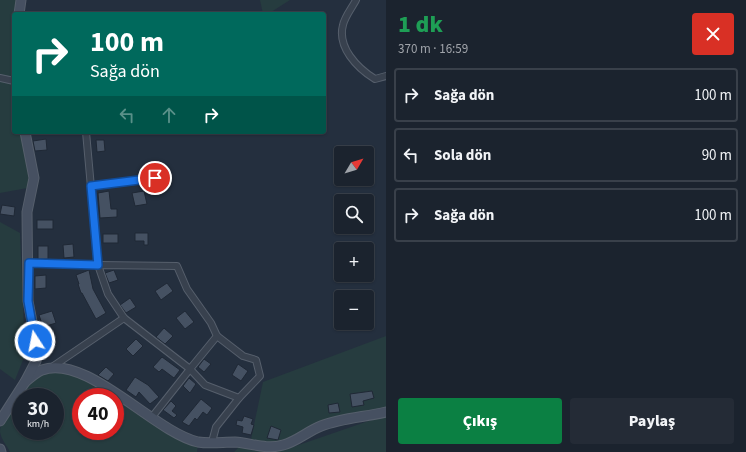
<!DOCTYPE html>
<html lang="tr">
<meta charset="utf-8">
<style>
body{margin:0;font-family:"Source Sans 3",sans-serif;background:#242b36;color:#f1f3f6;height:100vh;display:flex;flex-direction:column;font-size:15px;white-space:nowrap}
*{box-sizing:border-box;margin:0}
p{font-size:13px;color:#a0a4aa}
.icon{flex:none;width:22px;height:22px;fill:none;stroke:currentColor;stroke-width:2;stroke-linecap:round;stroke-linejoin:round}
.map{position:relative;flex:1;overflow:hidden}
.panel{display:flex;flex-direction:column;background:#1b232e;width:360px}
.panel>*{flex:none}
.top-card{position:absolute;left:12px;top:12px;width:314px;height:122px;border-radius:4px;box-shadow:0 1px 3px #0004,0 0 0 1px #39404a;background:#00695c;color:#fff;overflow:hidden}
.needle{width:26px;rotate:52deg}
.fabs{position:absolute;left:334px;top:146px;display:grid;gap:8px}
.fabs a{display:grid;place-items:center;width:40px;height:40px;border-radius:4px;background:#1b232e;box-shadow:0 1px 3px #0004,0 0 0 1px #39404a;font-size:20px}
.speed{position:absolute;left:12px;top:388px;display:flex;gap:8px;font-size:20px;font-weight:700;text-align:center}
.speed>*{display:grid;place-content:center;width:52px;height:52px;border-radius:50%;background:#1b232e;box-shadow:0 1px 3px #0004,0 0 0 1px #39404a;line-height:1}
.speed small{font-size:10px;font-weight:400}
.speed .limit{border:6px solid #d22;background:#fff;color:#111}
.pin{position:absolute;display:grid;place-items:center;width:34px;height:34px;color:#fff;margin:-17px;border:2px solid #fff;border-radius:50%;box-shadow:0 1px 4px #0007}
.me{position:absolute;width:44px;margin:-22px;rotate:349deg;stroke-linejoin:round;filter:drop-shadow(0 0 3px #0008)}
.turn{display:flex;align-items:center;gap:14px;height:84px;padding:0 12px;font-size:18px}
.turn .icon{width:52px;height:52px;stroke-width:2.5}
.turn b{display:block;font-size:28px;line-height:34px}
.lanes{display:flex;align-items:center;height:38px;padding:0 12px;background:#0003;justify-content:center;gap:20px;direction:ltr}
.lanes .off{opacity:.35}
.round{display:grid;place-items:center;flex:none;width:42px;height:42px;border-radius:4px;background:#242b36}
.headline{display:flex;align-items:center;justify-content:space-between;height:68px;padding:0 12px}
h1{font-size:24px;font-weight:800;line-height:30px;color:#1e9e55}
.primary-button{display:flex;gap:8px;margin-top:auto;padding:8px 12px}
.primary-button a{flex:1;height:46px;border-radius:4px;background:#0b8043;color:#fff;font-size:16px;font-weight:800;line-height:46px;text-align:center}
.primary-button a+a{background:#242b36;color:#f1f3f6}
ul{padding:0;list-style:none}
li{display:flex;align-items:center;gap:12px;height:54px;margin:0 8px 6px;padding:0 4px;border:2px solid #39404a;border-radius:4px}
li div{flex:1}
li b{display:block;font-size:15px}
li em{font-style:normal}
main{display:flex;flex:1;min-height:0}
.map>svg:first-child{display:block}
.green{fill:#263c3f;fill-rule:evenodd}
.building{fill:#455162;stroke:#1f2835}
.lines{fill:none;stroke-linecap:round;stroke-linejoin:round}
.street-casing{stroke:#565f6c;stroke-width:8}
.secondary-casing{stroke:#565f6c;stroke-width:11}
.street{stroke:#38414e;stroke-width:6}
.secondary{stroke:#465061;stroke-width:9}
.route-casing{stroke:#114b97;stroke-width:10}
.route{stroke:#1a73e8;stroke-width:7}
</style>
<main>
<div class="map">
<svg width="386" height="452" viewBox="0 0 386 452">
<rect width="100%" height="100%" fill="#242f3e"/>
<!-- green -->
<g class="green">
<path d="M0,0H23L21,14H14V132H22L33,187L0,193Z"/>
<path d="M260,0H290L268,14H263Z"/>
<path d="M0,222L20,233L25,355L15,380L0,369Z"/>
<path d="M386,336V411L326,424L276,446L293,447L386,415V452H234L243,443L250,444L263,382Z"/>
<path d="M41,370L76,371L198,442L197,452H10C7,446 1,439 0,432C0,415 29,382 41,370ZM21,397H55V431H21ZM81,397H115V431H81Z"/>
</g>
<!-- building -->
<g class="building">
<path d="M46,139L47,150L35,151L33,141Z"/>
<path d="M96,140H104L105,151L97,152Z"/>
<path d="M109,191L111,209H117V217L100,218L98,193Z"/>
<path d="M144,191L147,204L135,206L132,193Z"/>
<path d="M2,205L15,207L14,216L0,214Z"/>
<rect x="37" y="220" width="16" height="9"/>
<path d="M135,233H148V245H144V241H135Z"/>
<rect x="103" y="234" width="15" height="9"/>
<path d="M73,244L74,257L64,258L63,245Z"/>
<rect x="38" y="246" width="10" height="13"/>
<path d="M89,270L93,289L106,313L96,319L82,293H81L78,284H79L76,275Z"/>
<path d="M114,270L118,280L109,283L105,273Z"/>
<path d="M46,275V288L35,289V276Z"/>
<path d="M167,283L173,291L161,300L155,291Z"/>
<path d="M130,298L136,307L126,313L120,305Z"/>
<path d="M52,311L56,323L43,327L39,315Z"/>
<path d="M185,311L194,322L185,329L176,318Z"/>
<path d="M164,328L173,336L165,344L156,337Z"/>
<path d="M136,339L143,346L133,356L126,349Z"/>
<path d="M162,357L180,370L174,378L162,369L159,372L153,367Z"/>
<path d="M204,359L211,364L204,372L198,367Z"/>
<path d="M238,364L248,371L241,381L232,375Z"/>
<path d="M106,367L114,374L108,381L98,375Z"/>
<path d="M135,377L148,385L159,397L150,404L139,392L136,397L126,390Z"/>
<path d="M189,378L196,384L190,393L183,386Z"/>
<path d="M372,391L374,398L363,401L364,405L352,407L350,394Z"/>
<path d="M201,399L212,408L207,415L203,412L197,420L195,418L189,426L182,422Z"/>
<path d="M171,401L176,406L172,411L177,415L174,418L163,410Z"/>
<path d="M338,403L340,412L329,413L328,405Z"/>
<path d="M244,416L253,419L251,424L254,425L251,435L242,433L243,427L236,425L237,420L242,421Z"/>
<path d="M271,426L281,430L278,440L267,438Z"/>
</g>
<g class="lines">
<!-- street casing -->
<g class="street-casing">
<g id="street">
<path d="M356,0C352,8 345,16 343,25C337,47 357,68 375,79L386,76"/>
<path d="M0,78L14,81"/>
<path d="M91,186L155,178"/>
<path d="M29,263L98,265L86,132"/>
<path d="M124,318L108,294L98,265L177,266L187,289L211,323L217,336"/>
<path d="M217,336L243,356L256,360L260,376L239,398L205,385L190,369Z"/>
<path d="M52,367L124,318L190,369L152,417"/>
<path d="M212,442L216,427L239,398"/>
</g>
</g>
<!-- secondary casing -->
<g class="secondary-casing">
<g id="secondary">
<path d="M19,14L21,0"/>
<path d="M25,382C30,378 36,372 42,370C86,353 154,432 198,442C210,444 223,442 235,442C251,443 266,450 283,445C296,442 308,431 321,426C341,418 365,417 386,412"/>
<path d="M0,421L25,382L36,361L38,353L28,301L27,212L34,178L25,132"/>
<path d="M0,449L1,452"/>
</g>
</g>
<!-- street -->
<use href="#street" class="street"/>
<!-- secondary -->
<use href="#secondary" class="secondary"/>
</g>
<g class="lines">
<!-- route casing -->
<g class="route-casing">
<path id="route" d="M35,341L28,301L29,263L98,265L91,186L155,178"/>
</g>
<!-- route -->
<use href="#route" class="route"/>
</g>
</svg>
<div class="fabs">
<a><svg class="needle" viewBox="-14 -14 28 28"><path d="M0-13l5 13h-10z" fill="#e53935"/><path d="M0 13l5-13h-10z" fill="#a0a4aa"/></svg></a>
<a><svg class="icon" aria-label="search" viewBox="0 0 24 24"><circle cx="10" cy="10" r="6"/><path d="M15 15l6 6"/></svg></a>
<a>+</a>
<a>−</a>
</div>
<div class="speed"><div>30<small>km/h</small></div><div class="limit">40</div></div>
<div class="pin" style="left:155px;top:178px;background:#d93025"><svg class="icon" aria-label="arrive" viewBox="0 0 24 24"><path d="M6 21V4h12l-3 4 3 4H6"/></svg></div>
<svg class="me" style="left:35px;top:341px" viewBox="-20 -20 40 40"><circle r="17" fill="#1a73e8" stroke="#fff" stroke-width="3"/><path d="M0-11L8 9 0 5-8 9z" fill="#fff"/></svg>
<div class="top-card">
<div class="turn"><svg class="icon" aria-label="right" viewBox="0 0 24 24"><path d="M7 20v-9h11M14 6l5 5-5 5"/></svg><div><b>100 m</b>Sağa dön</div></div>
<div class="lanes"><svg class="icon off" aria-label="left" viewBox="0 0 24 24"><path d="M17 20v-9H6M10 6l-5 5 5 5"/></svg><svg class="icon off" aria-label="ahead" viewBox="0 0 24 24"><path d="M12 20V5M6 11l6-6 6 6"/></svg><svg class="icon" aria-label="right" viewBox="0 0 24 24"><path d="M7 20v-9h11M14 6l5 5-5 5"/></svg></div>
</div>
</div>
<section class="panel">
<div class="headline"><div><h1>1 dk</h1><p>370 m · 16:59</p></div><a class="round" style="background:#d93025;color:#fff"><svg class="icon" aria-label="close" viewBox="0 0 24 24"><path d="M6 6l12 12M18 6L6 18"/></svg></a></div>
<ul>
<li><svg class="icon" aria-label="right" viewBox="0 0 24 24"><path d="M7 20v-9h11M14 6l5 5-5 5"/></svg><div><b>Sağa dön</b></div><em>100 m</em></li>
<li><svg class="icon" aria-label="left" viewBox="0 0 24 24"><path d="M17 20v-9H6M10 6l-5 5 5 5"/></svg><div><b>Sola dön</b></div><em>90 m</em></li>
<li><svg class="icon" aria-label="right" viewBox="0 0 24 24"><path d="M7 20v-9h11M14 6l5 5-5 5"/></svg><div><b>Sağa dön</b></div><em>100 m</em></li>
</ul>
<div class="primary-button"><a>Çıkış</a><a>Paylaş</a></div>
</section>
</main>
